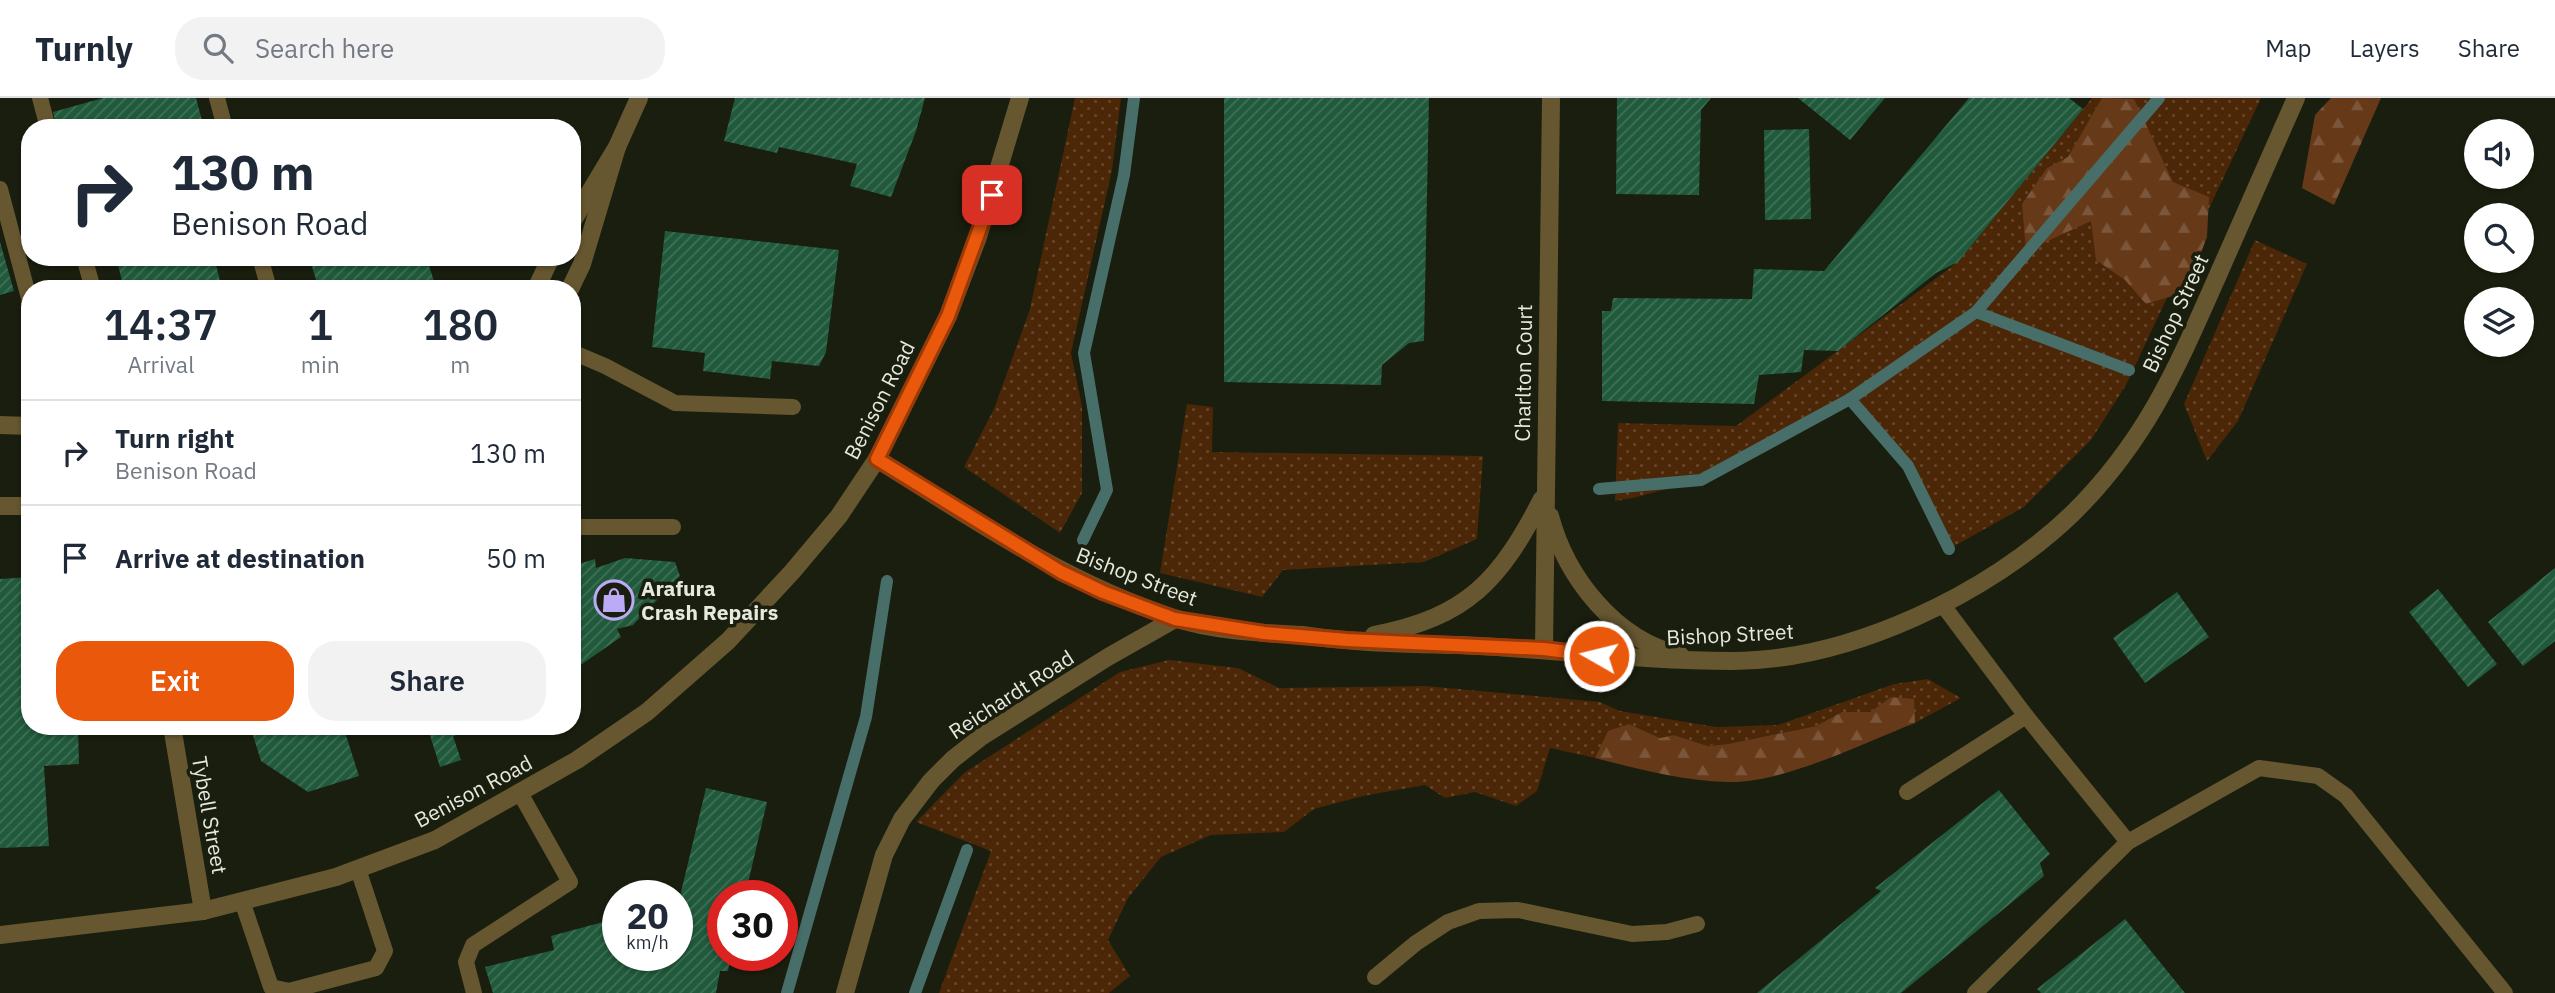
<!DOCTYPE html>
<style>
body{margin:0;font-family:"IBM Plex Sans",sans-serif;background:#f2f2f3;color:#1f2937;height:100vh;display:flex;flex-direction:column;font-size:26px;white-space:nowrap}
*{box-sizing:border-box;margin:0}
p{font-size:23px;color:#747a83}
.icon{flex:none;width:38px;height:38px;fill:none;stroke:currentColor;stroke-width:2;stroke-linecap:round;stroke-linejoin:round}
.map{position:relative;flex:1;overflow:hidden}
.panel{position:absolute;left:21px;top:182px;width:560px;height:455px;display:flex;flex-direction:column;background:#fff;border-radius:28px;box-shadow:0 2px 5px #0004}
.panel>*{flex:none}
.guide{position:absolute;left:21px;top:21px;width:560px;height:147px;border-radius:28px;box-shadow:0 2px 5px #0004;background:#fff;color:#1f2937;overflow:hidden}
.controls{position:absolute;left:2464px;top:21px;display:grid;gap:14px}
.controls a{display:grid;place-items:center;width:70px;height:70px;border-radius:50%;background:#fff;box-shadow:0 2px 5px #0004;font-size:35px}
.speed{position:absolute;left:602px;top:782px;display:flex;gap:14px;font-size:35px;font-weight:700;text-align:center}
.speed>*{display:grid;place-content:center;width:91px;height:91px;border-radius:50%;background:#fff;box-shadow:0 2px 5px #0004;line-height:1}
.speed small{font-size:18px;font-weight:400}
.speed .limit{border:10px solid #d22;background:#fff;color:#111}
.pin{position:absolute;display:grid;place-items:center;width:60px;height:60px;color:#fff;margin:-30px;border-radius:14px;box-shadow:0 4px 10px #0006}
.me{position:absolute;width:77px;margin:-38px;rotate:278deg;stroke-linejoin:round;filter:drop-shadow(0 0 5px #0008)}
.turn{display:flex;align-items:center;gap:24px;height:147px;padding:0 35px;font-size:32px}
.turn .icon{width:91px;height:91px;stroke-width:2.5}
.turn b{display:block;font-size:49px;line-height:60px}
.eta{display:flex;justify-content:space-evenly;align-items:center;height:119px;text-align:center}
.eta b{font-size:42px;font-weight:600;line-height:49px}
.cta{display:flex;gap:14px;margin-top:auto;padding:14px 35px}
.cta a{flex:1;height:80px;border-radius:28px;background:#ea580c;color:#fff;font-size:28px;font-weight:600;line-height:80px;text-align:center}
.cta a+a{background:#f2f2f3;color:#1f2937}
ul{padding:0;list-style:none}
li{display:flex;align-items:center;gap:21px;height:105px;padding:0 35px;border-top:2px solid #e0e1e3}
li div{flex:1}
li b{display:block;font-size:26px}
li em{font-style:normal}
header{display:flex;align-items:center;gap:42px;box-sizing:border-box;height:98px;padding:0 35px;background:#fff;border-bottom:2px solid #e0e1e3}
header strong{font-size:33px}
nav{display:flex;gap:38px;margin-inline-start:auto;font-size:24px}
.search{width:490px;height:63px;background:#f2f2f3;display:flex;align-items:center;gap:18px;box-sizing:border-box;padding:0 24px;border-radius:28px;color:#747a83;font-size:26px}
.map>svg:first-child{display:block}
.grass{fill:url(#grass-dots)}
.forest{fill:url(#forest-firs)}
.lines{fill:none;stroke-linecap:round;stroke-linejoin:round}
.stream{stroke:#476e69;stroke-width:12}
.building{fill:url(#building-hatch)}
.lane{stroke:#665731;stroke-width:16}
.street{stroke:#665731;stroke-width:18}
.route-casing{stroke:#983908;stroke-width:18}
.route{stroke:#ea580c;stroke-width:12}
.labels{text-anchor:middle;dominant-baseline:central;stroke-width:7;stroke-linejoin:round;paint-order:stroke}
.street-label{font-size:21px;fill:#e5e9de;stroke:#191e0e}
.poi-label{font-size:21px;font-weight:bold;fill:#e5e9de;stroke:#191e0e;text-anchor:start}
</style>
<header>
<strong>Turnly</strong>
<div class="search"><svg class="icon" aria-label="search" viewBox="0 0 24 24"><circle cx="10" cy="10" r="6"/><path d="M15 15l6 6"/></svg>Search here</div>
<nav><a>Map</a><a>Layers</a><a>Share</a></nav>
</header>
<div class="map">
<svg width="2555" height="895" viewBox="0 0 2555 895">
<defs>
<pattern id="grass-dots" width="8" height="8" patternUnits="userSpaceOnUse" patternTransform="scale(1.75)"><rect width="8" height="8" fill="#4b2607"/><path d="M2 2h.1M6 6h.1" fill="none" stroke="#65462b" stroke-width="1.8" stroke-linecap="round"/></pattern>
<pattern id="forest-firs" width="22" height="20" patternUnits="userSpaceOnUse" patternTransform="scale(1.75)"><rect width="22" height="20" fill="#663a19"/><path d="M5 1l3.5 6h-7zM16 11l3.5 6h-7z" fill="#7c563a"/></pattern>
<pattern id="building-hatch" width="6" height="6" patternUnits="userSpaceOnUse" patternTransform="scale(1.75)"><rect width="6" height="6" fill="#20593b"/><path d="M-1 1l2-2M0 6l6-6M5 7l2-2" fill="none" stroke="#407157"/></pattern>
</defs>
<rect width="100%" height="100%" fill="#191e0e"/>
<!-- grass -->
<g class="grass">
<path d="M1075,0H1121L1112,72L1071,255L1082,308V395L1060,435L964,369L994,311L1030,211Z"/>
<path d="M2092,0H2261L2126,287L2091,342L2024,409L1949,451L1908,368L1849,301L1701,382L1633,400L1615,403L1618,325L1736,328L1958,164Z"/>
<path d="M2255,142L2307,166L2238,323L2207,363L2184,306Z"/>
<path d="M1187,306L1213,309L1212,354L1483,358L1477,441L1424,464L1283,472L1262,499L1160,475Z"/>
<path d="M1169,562L1238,570L1279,590L1426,588L1600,604L1620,613L1716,629L1778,627L1894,586L1928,581L1961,600L1915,625L1913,602L1891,599L1870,614H1842L1816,628L1728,646L1708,648L1674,637L1660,640L1629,626L1608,634L1595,660L1550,650L1537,693L1516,708L1475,694L1445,700L1425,687L1363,698L1314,711L1284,734L1211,737L1161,759L1128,800L1108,842L1130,878L1109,895H939L991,753L916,724L964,675L1120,574Z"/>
</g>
<!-- forest -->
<g class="forest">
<path d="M2102,0L2134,1L2173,84L2209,99L2207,139L2186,194L2146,206L2125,182L2096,162L2091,123L2026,153L2022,106L2047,70L2068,59Z"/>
<path d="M2331,0H2381L2334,107L2302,90L2315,17Z"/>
<path d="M1891,599L1914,601L1915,625C1863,645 1782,686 1727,684C1682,683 1638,671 1595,660L1608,633L1629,626L1660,640L1674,637L1708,648L1728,646L1816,628L1842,614H1870Z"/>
</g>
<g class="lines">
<!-- stream -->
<g class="stream">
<path d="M1976,214L2129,272"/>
<path d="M1850,301L1908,368L1949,451"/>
<path d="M1599,391L1701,382L1850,301L1976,214L2159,0"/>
<path d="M1083,442L1107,392L1084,255L1124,77L1134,0"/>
<path d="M787,895L866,619L887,483"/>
<path d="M915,895L967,752"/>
</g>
</g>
<!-- building -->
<g class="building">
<path d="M103,0H196L204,30H57L53,14Z"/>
<path d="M735,0H925L916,33L891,99L850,88L857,66L779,49L777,55L724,43Z"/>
<path d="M1224,0H1429L1424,243L1409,245L1382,267L1381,287L1224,284Z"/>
<path d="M1617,0H1711L1701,12L1699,97L1616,96Z"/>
<path d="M1798,0H1885L1850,42Z"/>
<path d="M1969,0H2069L2083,11L1958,164L1936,175L1838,253L1804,252L1801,274L1759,277L1754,306L1602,303V213H1611L1613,200L1752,201L1754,171L1824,173Z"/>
<path d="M1809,31L1811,121L1765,122L1764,32Z"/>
<path d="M665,133L839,152L826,254L819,268L772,263L770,281L703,273L705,255L652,249Z"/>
<path d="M0,144L14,193L0,197Z"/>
<path d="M116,159H214L222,191H124Z"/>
<path d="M309,159H426L436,189L319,191Z"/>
<path d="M625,460L675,464L680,478L633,527L617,531L621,539L572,573V468L595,461L596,470Z"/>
<path d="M2555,470V543L2523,568L2488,524Z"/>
<path d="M30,479V628H78L79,666L44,668L49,748L0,750V481Z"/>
<path d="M2438,491L2497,566L2468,589L2409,514Z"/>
<path d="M2177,494L2209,539L2145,585L2113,540Z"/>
<path d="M250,628H343L359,678L308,694L261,663Z"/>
<path d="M427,628H483V629L453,638L461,662L440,669Z"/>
<path d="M706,690L767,704L745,798H723V858H731L728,873H720L716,895H493L485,869L554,852L551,838L618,820V858H677V804L683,802L681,794Z"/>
<path d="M1999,692L2050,756L2040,765L2044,778L1901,895H1757L1881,793L1875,790Z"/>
<path d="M2125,821L2185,895H2041L2037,891Z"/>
</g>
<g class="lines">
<!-- lane -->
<g class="lane">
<path d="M40,0L48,30"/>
<path d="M217,0L225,30"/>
<path d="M0,91L30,204"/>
<path d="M84,159L93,191"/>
<path d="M260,159L269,191"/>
<path d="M572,254L605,268L675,305L793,309"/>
<path d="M572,429H673"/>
<path d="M1942,506L2026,618L2128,744"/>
<path d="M1907,694L2026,618"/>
<path d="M242,803L271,889L289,893L376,870L385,853L358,771"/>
<path d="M1375,879L1416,845L1448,824L1479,813L1518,812L1632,836L1667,834L1697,826"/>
<path d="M474,895L466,864L473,847L570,784L520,695"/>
<path d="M1975,895L2128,744L2259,670L2318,678L2346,698L2505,895"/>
</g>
<!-- street -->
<g class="street">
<path d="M572,124L617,49L639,0"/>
<path d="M536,191L551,159"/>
<path d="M570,191L582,166L617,49"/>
<path d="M0,327L30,328"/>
<path d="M877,361C972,420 1064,484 1171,519C1212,533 1259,535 1302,537C1316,539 1331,541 1345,542C1383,546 1422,546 1460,547C1551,551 1641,563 1732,563C1849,563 1989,496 2072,416C2146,343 2177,270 2218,177C2244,118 2270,59 2296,0"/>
<path d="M0,408H30"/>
<path d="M1550,418C1566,479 1615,542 1680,557"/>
<path d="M1374,537C1468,519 1500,482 1542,401"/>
<path d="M1544,551L1551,0"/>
<path d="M172,628L203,813"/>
<path d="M0,837L203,813L336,779L435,742L577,662L647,614L728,543L792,474L839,418L877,361L948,218L978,139L1020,0"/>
<path d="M845,895L884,757L902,721L931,683L953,661L981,639L1108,559L1175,521"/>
</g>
</g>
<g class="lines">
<!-- route casing -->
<g class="route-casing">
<path id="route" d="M992,97L948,218L877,361L1061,474L1103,494L1175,521L1264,535L1347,542L1544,551L1599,558"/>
</g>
<!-- route -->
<use href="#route" class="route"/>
</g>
<!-- icons -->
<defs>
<g id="shop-ring" transform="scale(2.0125)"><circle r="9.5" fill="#191e0e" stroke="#bbaaf6" stroke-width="1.5"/><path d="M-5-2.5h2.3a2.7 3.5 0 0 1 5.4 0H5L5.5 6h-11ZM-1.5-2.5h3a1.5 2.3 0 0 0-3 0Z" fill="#bbaaf6"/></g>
</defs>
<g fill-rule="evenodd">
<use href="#shop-ring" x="614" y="502"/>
</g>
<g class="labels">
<!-- street labels -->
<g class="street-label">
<text transform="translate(2175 215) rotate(-65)">Bishop Street</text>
<text transform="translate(1523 275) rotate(-89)">Charlton Court</text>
<text transform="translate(879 302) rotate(-63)">Benison Road</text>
<text transform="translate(1137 478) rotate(21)">Bishop Street</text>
<text transform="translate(1730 536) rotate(-3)">Bishop Street</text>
<text transform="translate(1011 596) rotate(-33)">Reichardt Road</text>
<text transform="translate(473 693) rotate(-28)">Benison Road</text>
<text transform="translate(210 717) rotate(80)">Tybell Street</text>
</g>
<!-- poi labels -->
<g class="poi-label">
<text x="641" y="490">Arafura<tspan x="641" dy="24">Crash Repairs</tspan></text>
</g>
</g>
</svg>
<div class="controls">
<a><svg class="icon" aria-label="sound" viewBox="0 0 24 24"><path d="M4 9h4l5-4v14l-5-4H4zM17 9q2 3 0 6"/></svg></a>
<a><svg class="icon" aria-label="search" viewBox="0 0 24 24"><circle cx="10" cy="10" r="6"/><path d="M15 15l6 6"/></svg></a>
<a><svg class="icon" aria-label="layers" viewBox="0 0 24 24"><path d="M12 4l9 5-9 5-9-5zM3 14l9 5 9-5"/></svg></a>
</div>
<div class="speed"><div>20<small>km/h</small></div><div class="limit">30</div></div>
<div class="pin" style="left:992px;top:97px;background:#d93025"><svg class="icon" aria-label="arrive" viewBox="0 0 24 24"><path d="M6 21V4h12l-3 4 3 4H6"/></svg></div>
<svg class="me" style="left:1599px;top:558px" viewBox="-20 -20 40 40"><circle r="17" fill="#ea580c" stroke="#fff" stroke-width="3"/><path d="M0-11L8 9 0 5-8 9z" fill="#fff"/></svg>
<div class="guide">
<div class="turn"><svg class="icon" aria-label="right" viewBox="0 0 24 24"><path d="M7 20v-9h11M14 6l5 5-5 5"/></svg><div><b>130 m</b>Benison Road</div></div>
</div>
<section class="panel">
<div class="eta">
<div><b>14:37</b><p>Arrival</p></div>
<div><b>1</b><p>min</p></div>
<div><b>180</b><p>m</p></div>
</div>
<ul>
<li><svg class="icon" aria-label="right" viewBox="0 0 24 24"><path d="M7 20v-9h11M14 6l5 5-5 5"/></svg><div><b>Turn right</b><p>Benison Road</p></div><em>130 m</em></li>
<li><svg class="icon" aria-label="arrive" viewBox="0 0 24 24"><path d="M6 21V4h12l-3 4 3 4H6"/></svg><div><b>Arrive at destination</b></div><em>50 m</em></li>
</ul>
<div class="cta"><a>Exit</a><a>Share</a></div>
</section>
</div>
